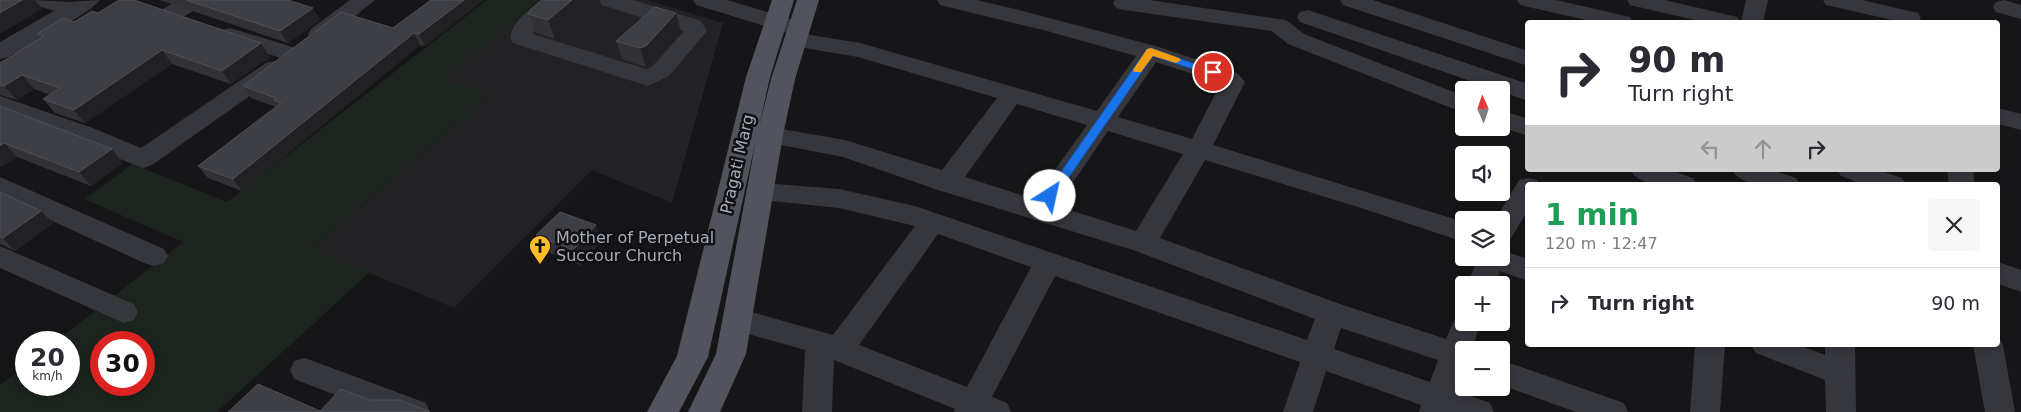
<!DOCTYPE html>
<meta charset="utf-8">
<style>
body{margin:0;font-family:"DejaVu Sans",sans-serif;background:#f7f7f7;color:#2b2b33;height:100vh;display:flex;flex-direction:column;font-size:19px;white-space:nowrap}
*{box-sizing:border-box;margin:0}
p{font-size:16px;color:#7c7c81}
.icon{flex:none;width:28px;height:28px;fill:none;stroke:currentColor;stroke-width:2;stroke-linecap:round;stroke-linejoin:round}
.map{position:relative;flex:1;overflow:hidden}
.drawer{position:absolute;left:1525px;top:182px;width:475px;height:165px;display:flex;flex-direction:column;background:#fff;border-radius:5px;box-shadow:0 2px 8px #0003}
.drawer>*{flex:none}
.guide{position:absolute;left:1525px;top:20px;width:475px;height:152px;border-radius:5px;box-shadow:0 2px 8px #0003;background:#fff;color:#2b2b33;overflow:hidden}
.needle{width:32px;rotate:357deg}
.controls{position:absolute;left:1455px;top:81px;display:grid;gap:10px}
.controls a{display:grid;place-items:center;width:55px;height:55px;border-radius:5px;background:#fff;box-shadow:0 2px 8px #0003;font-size:25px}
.speed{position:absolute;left:15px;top:331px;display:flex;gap:10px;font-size:25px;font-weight:700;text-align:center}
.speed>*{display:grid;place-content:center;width:65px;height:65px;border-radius:50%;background:#fff;box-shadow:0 2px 8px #0003;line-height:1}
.speed small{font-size:12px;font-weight:400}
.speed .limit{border:8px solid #d22;background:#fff;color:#111}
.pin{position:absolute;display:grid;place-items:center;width:42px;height:42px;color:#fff;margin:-21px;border:2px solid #fff;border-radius:50%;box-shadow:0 1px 5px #0007}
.me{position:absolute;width:55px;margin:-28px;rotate:35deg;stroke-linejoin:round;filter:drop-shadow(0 0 4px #0008)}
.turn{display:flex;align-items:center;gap:18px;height:105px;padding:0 20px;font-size:22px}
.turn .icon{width:65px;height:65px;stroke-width:2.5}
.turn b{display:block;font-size:35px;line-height:42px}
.lanes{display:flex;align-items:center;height:48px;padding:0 20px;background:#0003;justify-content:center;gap:25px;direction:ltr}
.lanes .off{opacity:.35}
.round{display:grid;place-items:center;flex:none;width:52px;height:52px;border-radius:5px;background:#f7f7f7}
.head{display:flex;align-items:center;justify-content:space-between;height:85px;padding:0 20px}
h1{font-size:30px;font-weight:600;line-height:38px;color:#1e9e55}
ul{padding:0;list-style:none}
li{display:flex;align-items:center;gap:15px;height:70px;padding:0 20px;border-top:1px solid #e1e1e2}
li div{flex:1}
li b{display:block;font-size:19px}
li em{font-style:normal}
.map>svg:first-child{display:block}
.built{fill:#222225}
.green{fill:#1b241d;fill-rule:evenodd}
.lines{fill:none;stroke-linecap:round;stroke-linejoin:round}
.minor{fill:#36373d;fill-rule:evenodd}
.major{fill:#52545d;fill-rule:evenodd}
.wall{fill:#323236}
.shaded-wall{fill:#212124}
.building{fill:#3e3f44;stroke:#4f5056}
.route{fill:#1a73e8;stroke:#114b97}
.slow{fill:#f59e0b}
.labels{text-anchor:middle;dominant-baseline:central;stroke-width:5;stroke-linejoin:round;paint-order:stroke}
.street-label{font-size:16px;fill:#a7acb9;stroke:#111113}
.poi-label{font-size:16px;fill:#a7acb9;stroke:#111113;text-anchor:start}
</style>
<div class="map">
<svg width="2021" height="412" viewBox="0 0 2021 412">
<rect width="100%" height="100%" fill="#161618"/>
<!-- built -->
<path class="built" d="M541,0H647L723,23L672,203L592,170L454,308L312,249L490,96L443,79Z"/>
<!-- green -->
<path class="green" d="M487,0H541L444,79L491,95L313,248L370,272L217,412H0V385L26,365V385H69V342H55L183,242L84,199L133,164L227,202ZM101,342H144V385H101Z"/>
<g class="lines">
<!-- minor -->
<g class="minor">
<path d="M33,0L70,2L100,0C91,13 26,47 8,57L0,59V42L54,11L36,5Z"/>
<path d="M178,0H204C196,12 177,22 163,19L160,14L163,9Z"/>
<path d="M350,0H375L327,39L319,41L311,39L308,34L311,29Z"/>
<path d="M544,0H569L537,26L533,34L646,69L653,66L684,31L602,5L599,0H633L701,21L707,31L669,76L648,86L513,43L510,38C513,20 530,9 544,0Z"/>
<path d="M693,0H727L807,24L810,29L805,34L860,43L1097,111L1136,56L1047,31L940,5L937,0H977L1019,10L1159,47L1237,73L1245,82L1213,145L1464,222V242L1358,207L1205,160L1160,238L1340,304L1446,339L1457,314L1464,311V322H1481L1472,348L1475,350H1464V372L1457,391L1490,403L1494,412H1419L1421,405L1326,371L1313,412H1283L1300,362L1055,276L992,397L1007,403L1011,412H954L955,409L834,360L832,412H802L805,350L727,328L723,320L727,312L737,308L833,335L915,226L839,208L752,199L748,192L752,185L761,183L839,189L915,206L1307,340L1315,319L1133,250L938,190L843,157L761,141L758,135L761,129L770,127L845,140L942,170L997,98L858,57L787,45L784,40L787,35L791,34L696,5ZM1156,62L1221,83L1192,139L1118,117ZM1017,104L1087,125L1034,199L965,177ZM1108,131L1183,154L1136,231L1057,206ZM938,234L1031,267L967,387L859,345ZM1341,328L1438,360L1430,382L1334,349Z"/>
<path d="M1115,0H1149L1286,20L1304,34L1464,96V113L1288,44L1272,31L1124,10L1116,8L1113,3Z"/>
<path d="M1340,0H1373L1528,51V66L1343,5Z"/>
<path d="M1517,0H1556L1630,17L1633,22H1595L1520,5Z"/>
<path d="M1627,0H1665L1737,17L1740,22H1703L1630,5Z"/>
<path d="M1746,0H1768L1763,22H1741Z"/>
<path d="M1823,0H1862L1918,13L1921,18L1918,22H1901L1826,5Z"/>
<path d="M2004,0L2021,5V19L1996,12L1993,7L1996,2Z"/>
<path d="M1308,10L1528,84V101L1300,22L1297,17L1300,12Z"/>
<path d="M230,28L299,49L302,54L299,59L291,61L222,40L219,35L222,30Z"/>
<path d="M274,61L282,63L286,68L282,73L152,165L143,168L0,113V96L90,127L141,148L266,63Z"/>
<path d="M1998,108L2021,114V130L1998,124Z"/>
<path d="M1501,110L1528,119V136L1501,127Z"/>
<path d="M1630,170H1670L1693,178L1697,185C1677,185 1642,190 1630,170Z"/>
<path d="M1732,170H1772L1796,178L1800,185C1780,185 1744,190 1732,170Z"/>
<path d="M1837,170H1878L1902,178L1906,185H1865L1841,176Z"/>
<path d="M1947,170H1973L1975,185H1949Z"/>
<path d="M0,177L164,249L168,256L164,263L154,266L144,263L0,197Z"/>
<path d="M1528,178L1537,180L1540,185H1528V210L1510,240L1501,243V220H1495L1519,180Z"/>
<path d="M0,246L134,304L138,312L134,320L124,323L0,268Z"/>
<path d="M1501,250L1528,259V281L1500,271L1495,285H1467L1478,258H1501Z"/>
<path d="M1998,262L2021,270V292L1998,284Z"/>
<path d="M1998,336L2003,345L2015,412H1985L1973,345H1998Z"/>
<path d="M1695,345H1725L1720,412H1690Z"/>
<path d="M1751,345H1799L1825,355V345H1855L1856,412H1826L1825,380L1756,353Z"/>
<path d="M305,358L426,403L430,412H380L294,379L290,370L294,361Z"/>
<path d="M1501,360L1624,403L1628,412H1576L1501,385Z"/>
</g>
<!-- major -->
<path class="major" d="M772,0H794L770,77L759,127L771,79L797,0H819L795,79L783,135L746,354L720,412H688L716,354L756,140L708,357L679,412H647L677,356L746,77Z"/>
</g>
<!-- wall -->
<g class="wall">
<path d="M159,0H288L320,20L288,43Z"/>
<path d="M431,0L425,46L420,45L242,191L208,178L198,166L276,107L251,98L243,86L393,28Z"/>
<path d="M597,3L555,39L536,33L528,14Z"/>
<path d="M98,13L261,43L270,57L231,84L172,64L85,123L55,113L43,99L51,95L34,89L17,100L0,95V63L41,38L37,34L74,22Z"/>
<path d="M676,13L681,32L652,64L646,67L623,60L616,41Z"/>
<path d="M0,106L123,163L91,186L17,157L3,166L0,165Z"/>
<path d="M0,192L41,211L53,223L15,251L0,244Z"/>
<path d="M596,225L602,240L580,265L543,250L536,235Z"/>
</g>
<!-- shaded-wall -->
<g class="shaded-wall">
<path d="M22,0H35L42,9L0,34V13Z"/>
<path d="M464,0H484L425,46L419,34Z"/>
<path d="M572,0H596L597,3L555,39L548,20Z"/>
<path d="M313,8L320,20L288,43L280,31Z"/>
<path d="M676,13L681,32L652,64L646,67L640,48Z"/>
<path d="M414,33L420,45L242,191L233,179Z"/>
<path d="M261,43L270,57L231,84L222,71Z"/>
<path d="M162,50L172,64L85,123L74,110Z"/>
<path d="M22,75L34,89L17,100L4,86Z"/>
<path d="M4,143L17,157L3,166L0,163V146Z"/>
<path d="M112,149L123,163L91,186L79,172Z"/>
<path d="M41,211L53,223L15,251L3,238Z"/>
<path d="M596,225L602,240L580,265L573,250Z"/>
</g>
<!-- building -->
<g class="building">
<path d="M0,0H22L0,13Z"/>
<path d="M119,0H134L261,43L222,71L162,50L74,110L43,99L60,88L22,75L4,86L0,85V63L44,36L37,34L63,18L74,22L92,11L98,13Z"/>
<path d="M186,0H288L313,8L280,31Z"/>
<path d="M431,0H464L419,34L414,33L233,179L198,166L281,103L274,100L276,98L243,86L341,12L393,28Z"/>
<path d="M542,0H572L548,20L528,14L531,9Z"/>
<path d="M655,7L676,13L646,46L640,48L616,41Z"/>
<path d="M0,106L112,149L79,172L4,143L0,146Z"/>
<path d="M0,192L41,211L3,238L0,237Z"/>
<path d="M560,212L596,225L573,250L536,235Z"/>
<path d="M258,384L320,411L341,389L370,400H400L430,412H228Z"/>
</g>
<!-- route -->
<path class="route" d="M1151,48L1218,72L1213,76L1153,56L1054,199H1046V193L1147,49Z"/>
<!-- slow -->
<path class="slow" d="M1151,48L1179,58L1181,60L1176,63L1153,56L1141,72H1134L1133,70L1147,49Z"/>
<!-- icons -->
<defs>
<g id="church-pin" transform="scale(1.125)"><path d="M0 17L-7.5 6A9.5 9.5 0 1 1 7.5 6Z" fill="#ffbd27" stroke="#111113"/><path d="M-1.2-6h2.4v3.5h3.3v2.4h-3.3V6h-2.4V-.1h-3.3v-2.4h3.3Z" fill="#111"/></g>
</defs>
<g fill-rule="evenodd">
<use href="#church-pin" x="540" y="246"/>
</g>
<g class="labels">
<!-- street labels -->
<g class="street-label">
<text transform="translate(737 164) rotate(-77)">Pragati Marg</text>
</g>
<!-- poi labels -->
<g class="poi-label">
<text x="556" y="237">Mother of Perpetual<tspan x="556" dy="18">Succour Church</tspan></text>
</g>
</g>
</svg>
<div class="controls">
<a><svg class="needle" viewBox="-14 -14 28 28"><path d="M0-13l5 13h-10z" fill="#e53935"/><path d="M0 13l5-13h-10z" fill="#7c7c81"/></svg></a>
<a><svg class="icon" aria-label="sound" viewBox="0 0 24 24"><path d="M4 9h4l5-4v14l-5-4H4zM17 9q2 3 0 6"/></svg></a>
<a><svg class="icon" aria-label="layers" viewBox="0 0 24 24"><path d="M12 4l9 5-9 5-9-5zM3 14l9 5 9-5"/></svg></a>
<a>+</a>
<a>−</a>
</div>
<div class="speed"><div>20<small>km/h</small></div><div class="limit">30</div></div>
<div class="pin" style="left:1213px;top:72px;background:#d93025"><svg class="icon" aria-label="arrive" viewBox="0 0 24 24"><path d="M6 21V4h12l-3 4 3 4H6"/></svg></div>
<svg class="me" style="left:1050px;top:196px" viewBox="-20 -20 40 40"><circle r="19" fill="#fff"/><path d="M0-13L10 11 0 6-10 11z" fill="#1a73e8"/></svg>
<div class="guide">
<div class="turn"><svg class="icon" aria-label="right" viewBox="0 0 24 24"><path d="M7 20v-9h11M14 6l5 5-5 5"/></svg><div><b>90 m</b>Turn right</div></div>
<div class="lanes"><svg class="icon off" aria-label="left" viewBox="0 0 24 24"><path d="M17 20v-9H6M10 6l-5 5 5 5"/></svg><svg class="icon off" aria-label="ahead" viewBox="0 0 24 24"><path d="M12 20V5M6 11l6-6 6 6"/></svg><svg class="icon" aria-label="right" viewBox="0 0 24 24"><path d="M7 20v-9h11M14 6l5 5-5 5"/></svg></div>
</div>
<section class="drawer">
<div class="head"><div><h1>1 min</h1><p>120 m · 12:47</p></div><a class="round"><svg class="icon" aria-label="close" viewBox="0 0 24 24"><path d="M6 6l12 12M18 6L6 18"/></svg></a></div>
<ul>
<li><svg class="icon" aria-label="right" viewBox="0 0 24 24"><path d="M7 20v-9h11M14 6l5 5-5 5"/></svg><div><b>Turn right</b></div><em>90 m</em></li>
</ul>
</section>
</div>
